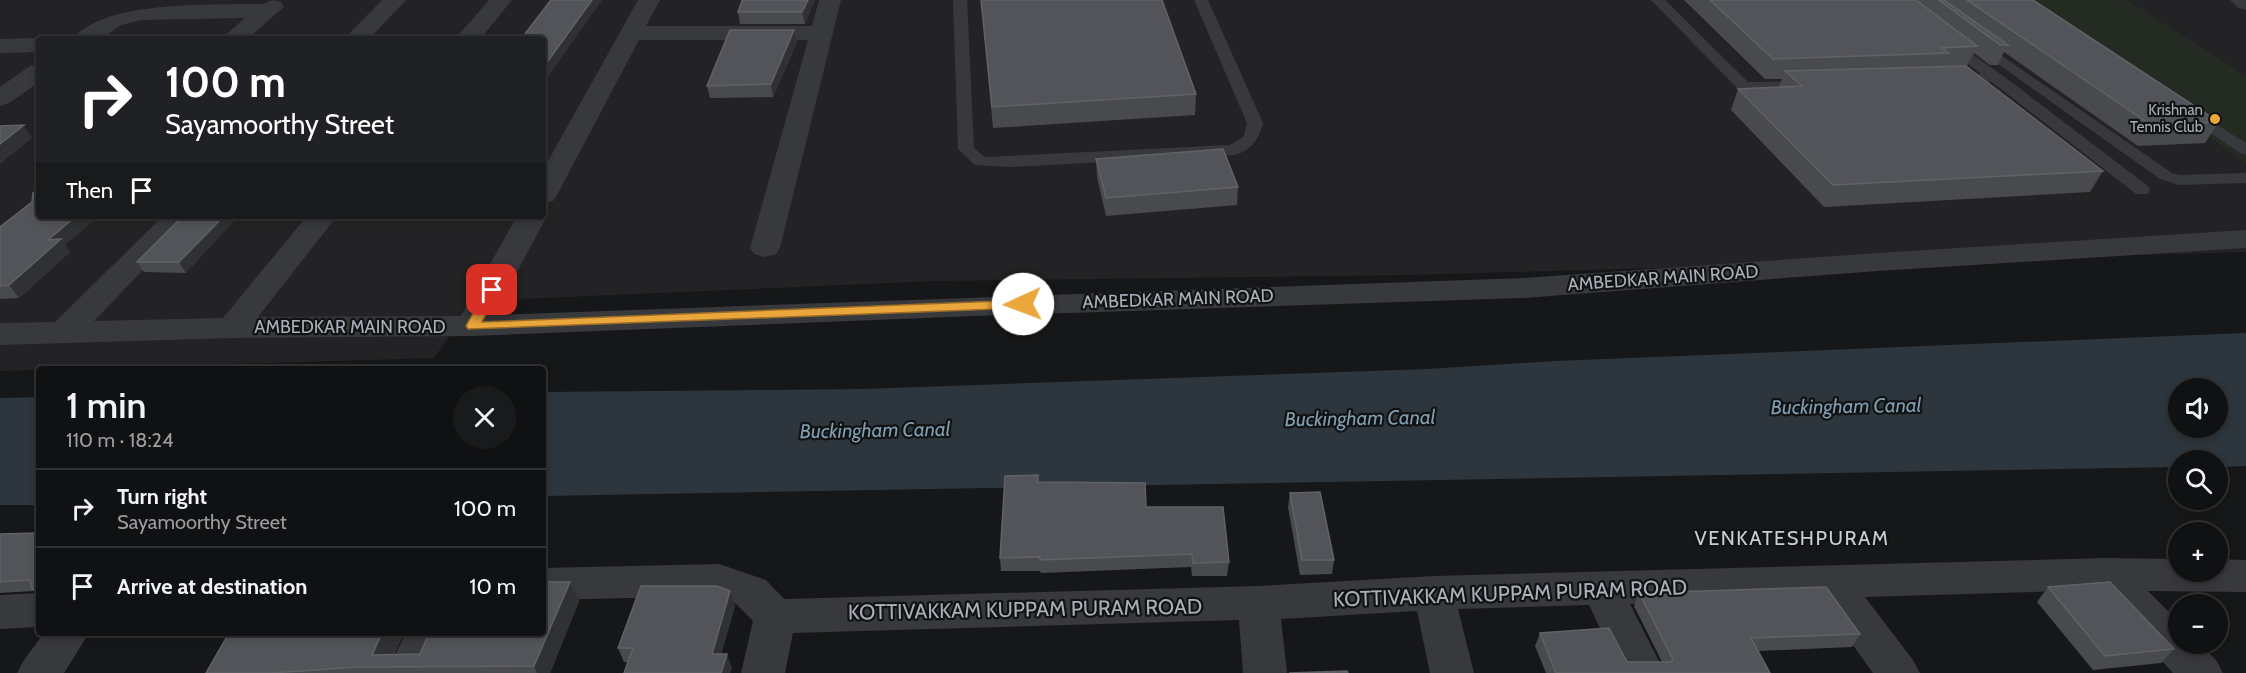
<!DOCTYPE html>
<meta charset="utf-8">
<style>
body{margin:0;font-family:Cabin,sans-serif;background:#191a1b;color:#f1f3f6;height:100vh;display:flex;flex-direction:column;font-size:22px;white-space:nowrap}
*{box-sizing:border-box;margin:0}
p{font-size:20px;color:#9c9d9f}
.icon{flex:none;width:33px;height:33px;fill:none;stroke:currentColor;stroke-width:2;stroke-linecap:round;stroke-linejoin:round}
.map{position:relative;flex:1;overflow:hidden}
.sheet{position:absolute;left:36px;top:366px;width:510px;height:270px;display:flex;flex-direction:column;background:#101112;border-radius:6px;box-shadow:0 3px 9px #0003,0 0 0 2px #303132}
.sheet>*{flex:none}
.hud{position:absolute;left:36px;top:36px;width:510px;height:183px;border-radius:6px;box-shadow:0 3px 9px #0003,0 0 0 2px #303132;background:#202124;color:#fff;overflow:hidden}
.tools{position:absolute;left:2168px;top:378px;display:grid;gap:12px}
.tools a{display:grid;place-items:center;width:60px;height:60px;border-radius:50%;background:#101112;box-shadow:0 3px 9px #0003,0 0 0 2px #303132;font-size:30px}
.pin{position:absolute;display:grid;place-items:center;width:51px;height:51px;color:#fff;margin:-26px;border-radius:12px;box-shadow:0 3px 9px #0006}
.me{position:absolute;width:66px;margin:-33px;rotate:268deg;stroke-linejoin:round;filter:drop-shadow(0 0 4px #0008)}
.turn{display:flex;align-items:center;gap:21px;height:126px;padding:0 30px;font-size:27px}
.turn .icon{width:78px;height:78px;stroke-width:2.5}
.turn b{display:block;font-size:42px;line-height:51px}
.then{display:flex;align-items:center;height:57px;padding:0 30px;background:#0003;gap:12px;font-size:22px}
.round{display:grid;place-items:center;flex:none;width:63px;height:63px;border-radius:32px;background:#191a1b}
.headline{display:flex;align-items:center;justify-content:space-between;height:102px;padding:0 30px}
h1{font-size:36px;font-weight:600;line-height:45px}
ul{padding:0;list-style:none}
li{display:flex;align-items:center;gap:18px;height:78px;padding:0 30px;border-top:2px solid #303132}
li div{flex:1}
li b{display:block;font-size:22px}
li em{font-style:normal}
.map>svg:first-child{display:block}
.built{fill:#232325;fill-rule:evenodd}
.green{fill:#232b23}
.water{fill:#2d363c;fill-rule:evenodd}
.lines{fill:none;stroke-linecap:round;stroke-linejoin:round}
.lane{fill:#38393d;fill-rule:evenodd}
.street{fill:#38393d;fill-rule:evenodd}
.wall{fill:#484a4d}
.shaded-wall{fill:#303133}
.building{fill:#535459;stroke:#606268;stroke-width:1.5}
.route{fill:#eba63c;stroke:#996c27;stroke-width:1.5}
.poi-dot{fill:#eba63c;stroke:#111213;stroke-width:2}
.labels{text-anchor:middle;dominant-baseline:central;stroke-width:4.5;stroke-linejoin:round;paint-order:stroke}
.far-poi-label{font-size:15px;fill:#a9aeb8;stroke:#111213;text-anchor:end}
.street-label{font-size:18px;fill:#a9aeb8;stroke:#111213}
.water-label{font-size:20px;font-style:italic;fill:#819eb1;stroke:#111213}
.neighbourhood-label{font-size:20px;letter-spacing:1.5px;fill:#cacdd4;stroke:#111213}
.near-street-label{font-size:21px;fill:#a9aeb8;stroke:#111213}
</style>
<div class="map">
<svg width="2246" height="673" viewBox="0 0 2246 673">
<rect width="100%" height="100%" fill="#161718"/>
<!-- built -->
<path class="built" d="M0,0H2246V252L1408,275L933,281L475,301L434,358L0,371ZM39,39H543V216H39Z"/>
<!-- green -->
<path class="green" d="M2014,0H2127L2246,76V163Z"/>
<!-- water -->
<g class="water">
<path d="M2246,333V466L2217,467V460H2178V467L543,496V392L862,389L1427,369L1555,361ZM2178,388H2217V428H2178Z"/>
<path d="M39,397V505H0V398Z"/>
</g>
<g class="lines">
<!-- lane -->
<g class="lane">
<path d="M953,0H967L974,148L985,157L1230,145L1244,136L1247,123L1194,0H1208L1263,123C1259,139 1251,151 1234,155L1010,167L975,165L958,149Z"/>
<path d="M1651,0H1665L1748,82L1805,81L1812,85L1805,89L1739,90Z"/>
<path d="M1950,39L2002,75L2148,186L2150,190L2148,194H2136L1992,82H1952L1950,79L1952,76L1981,74L1945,46L1943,43L1945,40Z"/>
<path d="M1979,40L2172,173L2180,175L2246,173V183L2179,185L2160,179L1974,47L1972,44L1974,41Z"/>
<path d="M2192,109L2246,143V155L2240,153L2187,117L2184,114Z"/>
</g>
<!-- street -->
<g class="street">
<path d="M273,0L281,2L284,7L247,39H221L245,18L141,20L121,25L101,39H73C104,0 213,5 262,4Z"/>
<path d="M382,0H406L369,39H344Z"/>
<path d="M489,0H512L480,39H455Z"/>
<path d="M638,0H660L646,26H812L819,0H841L780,248L776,254L765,257L754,254L750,248L808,40H639L557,195L553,201L543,204V170Z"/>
<path d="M2230,0H2246V10L2238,8Z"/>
<path d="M39,38L43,39H39V52L0,53V39Z"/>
<path d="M39,64V82L9,103L0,106V87L30,66Z"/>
<path d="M543,211L547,216L494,315L1523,278L1878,253L2246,230V248L1878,271L1523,298L975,316L472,336L232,338L0,345V323L55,322L163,216H195L94,321L223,318L307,216H337L258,317L461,316L517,216H543Z"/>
<path d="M2106,558L2178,559V572H2217V559L2246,560V592L2148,591L2178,621V644H2200L2216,660L2223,673H2173L2096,590L1865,597L1913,660L1920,673H1873L1819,598L1630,604L1665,673H1621L1589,605L1458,609L1474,673H1430L1417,611L1281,619L1287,673H1243L1239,620L793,633L785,673H741L753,621L736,604L717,596L543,600V568L719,564L766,580L784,599L1259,586L1434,576Z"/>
<path d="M39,593V627L0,629V595Z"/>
<path d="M44,633H89L64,673H17L24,660Z"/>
<path d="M406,633H449L430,673H386Z"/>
</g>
</g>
<!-- wall -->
<g class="wall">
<path d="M815,0L805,24H740L738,12L746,1Z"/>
<path d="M981,0L1196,94L1195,115L993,128Z"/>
<path d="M1684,0H2033L2219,122L2205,143L2138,146L2004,52L1998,65H1990L1974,53L1967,66H1966L2103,171L2090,192L1824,207L1731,110L1738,89L1779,87L1782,79H1765Z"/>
<path d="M794,30L797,42L773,97L710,98L707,86Z"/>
<path d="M1096,159L1238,187L1237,205L1106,216L1097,177Z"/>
<path d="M32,202L70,252L19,298L0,299V227Z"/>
<path d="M183,216L186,273L144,272L137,262Z"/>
<path d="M1038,482L1146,507L1229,562L1227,576H1192L1191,567L1041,573L1040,571H1001L1000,558Z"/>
<path d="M1290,493L1334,560L1332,574L1300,575L1288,507Z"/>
<path d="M39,533V597L34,591L0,593V534Z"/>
<path d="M570,582L579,601L550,673H206L229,633H404L394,655L420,654Z"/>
<path d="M2048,587L2174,649L2161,663L2093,670L2037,602Z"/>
<path d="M1639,593L1860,634L1852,647L1758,651L1770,673H1546L1535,646L1540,633L1627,662H1662L1634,606Z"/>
<path d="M735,606L721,654L732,668L624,662L618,648Z"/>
</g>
<!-- shaded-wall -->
<g class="shaded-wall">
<path d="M592,0H602L546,80L543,72V68Z"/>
<path d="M808,0H815L805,24L802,12Z"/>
<path d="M794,30L797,42L773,97L771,84Z"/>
<path d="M24,125L32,138L0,164V144Z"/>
<path d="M76,216H99L65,245L70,252L19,298L9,285L48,240Z"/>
<path d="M224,216H239L186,273L179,262Z"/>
<path d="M570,582L579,601L550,673H537L534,666Z"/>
<path d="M730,591L735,606L717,668L712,654Z"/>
<path d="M382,633H404L388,667L372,655Z"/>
<path d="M727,654L732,668L730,673H721Z"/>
</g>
<!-- building -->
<g class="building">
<path d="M551,0H592L543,68V39H521Z"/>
<path d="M746,0H808L802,12H738L742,1Z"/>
<path d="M981,0H1162L1196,94L992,107Z"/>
<path d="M1710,0H1916L1977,46L1942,48L1949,53L1773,59Z"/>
<path d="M1939,0H1944L2008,45H2000Z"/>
<path d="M1967,0H2033L2219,122L2151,125Z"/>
<path d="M730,30H794L771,84L707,86Z"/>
<path d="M1966,66L2103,171L1833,185L1738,89L1802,86L1785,71Z"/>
<path d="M24,125L0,144V126Z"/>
<path d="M1223,149L1238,187L1106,198L1096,159Z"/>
<path d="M39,188V216H76L48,240L61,239L9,285L0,286V227L32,202L33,193Z"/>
<path d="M183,216H224L179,262H137Z"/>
<path d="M1038,475V482L1145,483L1146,507H1223L1229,562L1193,563L1192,554L1040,560V557L1000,558L1005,476Z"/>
<path d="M1320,492L1334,560H1302L1290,493Z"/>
<path d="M39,533V589H32L30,580L0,582V534Z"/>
<path d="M543,582H570L534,666L357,667L272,673H206L229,633H382L372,655L420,654L429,633H543Z"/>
<path d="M2110,582L2174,649L2105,656L2048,587Z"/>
<path d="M641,586H717L730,591L712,654H727L721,673H624L633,648H618Z"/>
<path d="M1826,587L1860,634L1751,638L1770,673H1556L1540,633L1609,628L1627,662H1671L1673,659L1639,593Z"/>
<path d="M1347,671L1348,673H1289Z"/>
</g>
<!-- route -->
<path class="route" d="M492,286L499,290L482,322L1023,300L1029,304L1023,308L468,329L466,326L486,290Z"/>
<!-- markers -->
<circle class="poi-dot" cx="2215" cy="119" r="6"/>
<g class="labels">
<!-- far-poi labels -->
<g class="far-poi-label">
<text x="2203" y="110">Krishnan<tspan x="2203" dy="17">Tennis Club</tspan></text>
</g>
<!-- street labels -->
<g class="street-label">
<text transform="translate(1663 278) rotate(-4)">AMBEDKAR MAIN ROAD</text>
<text transform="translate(1178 299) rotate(-2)">AMBEDKAR MAIN ROAD</text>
<text x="350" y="327">AMBEDKAR MAIN ROAD</text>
</g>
<!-- water labels -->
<g class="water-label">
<text transform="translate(1846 406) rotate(-1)">Buckingham Canal</text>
<text transform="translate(1360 418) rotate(-1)">Buckingham Canal</text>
<text transform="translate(875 430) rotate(-1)">Buckingham Canal</text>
</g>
<!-- neighbourhood labels -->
<g class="neighbourhood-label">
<text x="1792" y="538">VENKATESHPURAM</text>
</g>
<!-- near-street labels -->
<g class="near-street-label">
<text transform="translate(1510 593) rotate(-2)">KOTTIVAKKAM KUPPAM PURAM ROAD</text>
<text transform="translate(1025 609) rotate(-1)">KOTTIVAKKAM KUPPAM PURAM ROAD</text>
</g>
</g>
</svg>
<div class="tools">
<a><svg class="icon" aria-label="sound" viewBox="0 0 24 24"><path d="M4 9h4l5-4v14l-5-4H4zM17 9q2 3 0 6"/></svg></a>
<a><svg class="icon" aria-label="search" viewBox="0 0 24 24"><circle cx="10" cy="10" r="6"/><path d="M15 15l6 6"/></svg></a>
<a>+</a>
<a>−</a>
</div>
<div class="pin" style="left:492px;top:290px;background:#d93025"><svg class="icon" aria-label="arrive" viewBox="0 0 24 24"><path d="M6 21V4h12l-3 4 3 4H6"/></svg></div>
<svg class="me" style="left:1023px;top:304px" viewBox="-20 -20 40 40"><circle r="19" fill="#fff"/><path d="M0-13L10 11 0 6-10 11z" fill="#eba63c"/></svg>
<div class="hud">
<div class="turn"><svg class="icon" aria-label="right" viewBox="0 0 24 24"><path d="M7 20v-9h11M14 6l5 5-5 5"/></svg><div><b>100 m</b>Sayamoorthy Street</div></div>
<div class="then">Then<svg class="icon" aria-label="arrive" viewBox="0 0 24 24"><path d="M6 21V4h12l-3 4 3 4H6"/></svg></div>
</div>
<section class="sheet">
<div class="headline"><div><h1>1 min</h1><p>110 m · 18:24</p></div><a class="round"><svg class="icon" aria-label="close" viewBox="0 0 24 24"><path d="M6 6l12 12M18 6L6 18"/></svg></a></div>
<ul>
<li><svg class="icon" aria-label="right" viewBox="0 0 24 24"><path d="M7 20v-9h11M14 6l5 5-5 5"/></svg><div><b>Turn right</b><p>Sayamoorthy Street</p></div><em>100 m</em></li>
<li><svg class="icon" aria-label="arrive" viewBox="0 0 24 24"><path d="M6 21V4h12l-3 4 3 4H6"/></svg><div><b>Arrive at destination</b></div><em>10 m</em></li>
</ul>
</section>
</div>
